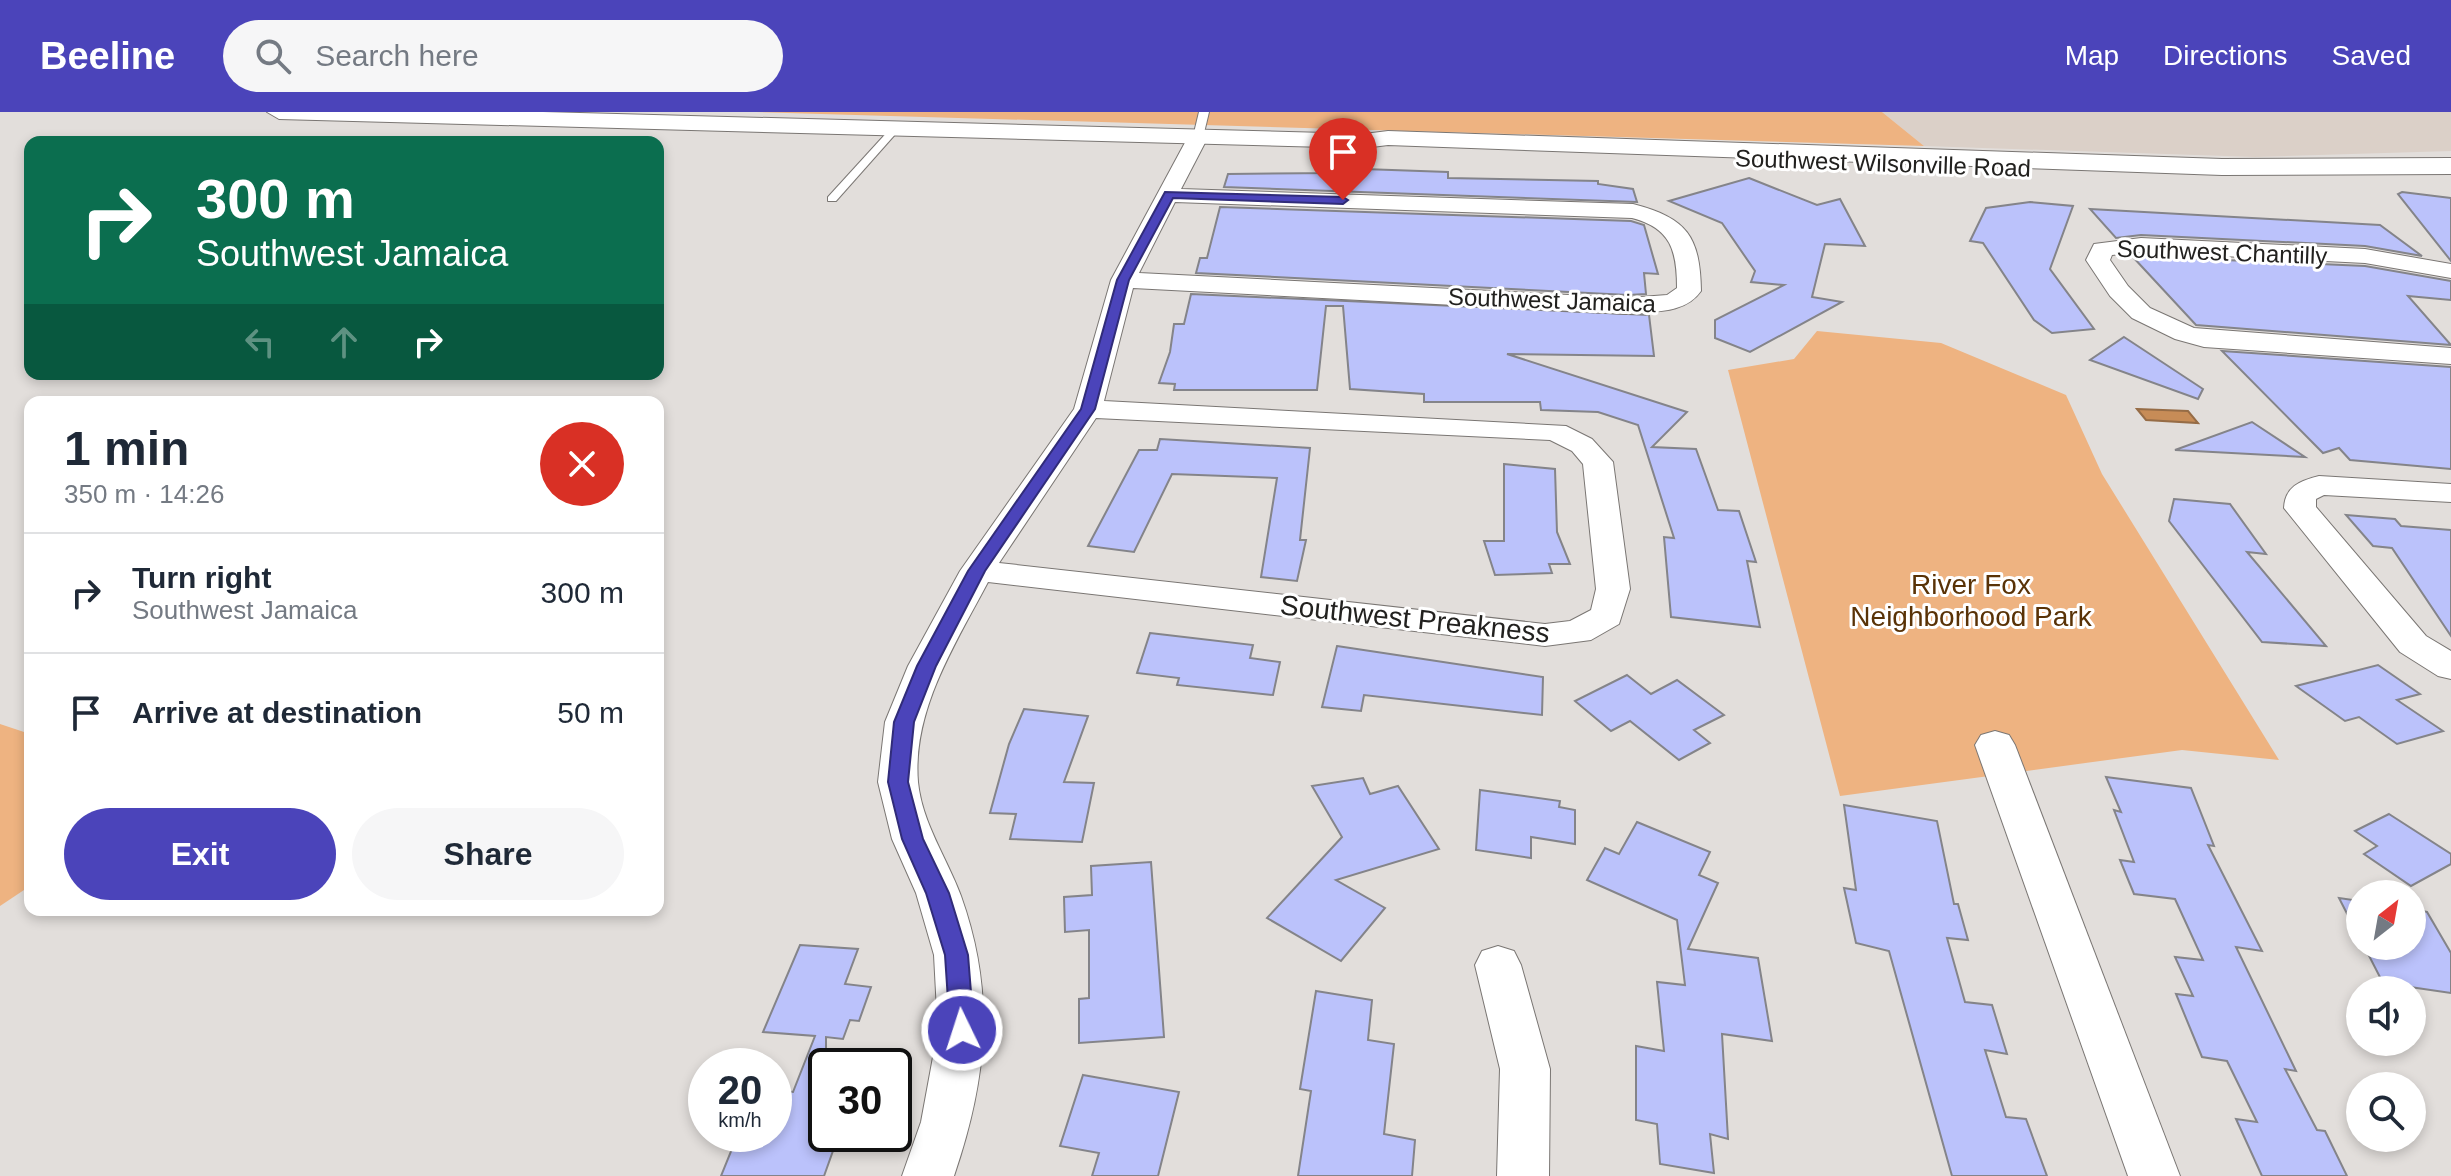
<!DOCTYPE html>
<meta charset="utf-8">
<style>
body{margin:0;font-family:Arial,sans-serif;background:#f6f6f7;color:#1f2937;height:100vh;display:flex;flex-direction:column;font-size:30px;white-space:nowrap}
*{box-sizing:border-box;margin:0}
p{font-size:26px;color:#747a83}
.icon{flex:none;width:44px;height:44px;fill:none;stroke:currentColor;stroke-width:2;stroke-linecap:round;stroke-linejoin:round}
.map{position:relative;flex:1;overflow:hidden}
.panel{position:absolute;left:24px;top:284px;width:640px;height:520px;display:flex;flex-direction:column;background:#fff;border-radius:16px;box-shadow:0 4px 12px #0003}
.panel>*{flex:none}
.banner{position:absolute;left:24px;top:24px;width:640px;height:244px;border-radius:16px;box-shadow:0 4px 12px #0003;background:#0b6e4f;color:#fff;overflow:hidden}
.needle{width:52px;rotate:31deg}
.fabs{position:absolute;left:2346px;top:768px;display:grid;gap:16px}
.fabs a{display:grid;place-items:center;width:80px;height:80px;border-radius:50%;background:#fff;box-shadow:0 4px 12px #0003;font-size:40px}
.speed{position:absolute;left:688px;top:936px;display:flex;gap:16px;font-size:40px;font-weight:700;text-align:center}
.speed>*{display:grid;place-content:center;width:104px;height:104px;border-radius:50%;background:#fff;box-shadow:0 4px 12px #0003;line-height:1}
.speed small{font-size:20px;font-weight:400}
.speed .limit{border:4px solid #111;border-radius:12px;background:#fff;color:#111}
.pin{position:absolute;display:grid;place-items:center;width:68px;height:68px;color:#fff;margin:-82px -34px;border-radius:50% 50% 50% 0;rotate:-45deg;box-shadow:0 0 8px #0007}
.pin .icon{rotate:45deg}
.me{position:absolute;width:88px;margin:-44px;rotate:356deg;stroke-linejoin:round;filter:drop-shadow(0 0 6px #0008)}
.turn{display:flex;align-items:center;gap:28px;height:168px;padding:0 40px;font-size:36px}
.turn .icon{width:104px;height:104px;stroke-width:2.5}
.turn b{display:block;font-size:56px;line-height:68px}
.lanes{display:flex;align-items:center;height:76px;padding:0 40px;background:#0003;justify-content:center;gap:40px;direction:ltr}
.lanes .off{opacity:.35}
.round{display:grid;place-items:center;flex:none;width:84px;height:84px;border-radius:42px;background:#f6f6f7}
.overview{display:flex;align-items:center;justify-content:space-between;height:136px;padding:0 40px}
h1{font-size:48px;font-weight:700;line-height:60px}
.cta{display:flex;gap:16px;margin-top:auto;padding:16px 40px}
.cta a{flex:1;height:92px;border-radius:48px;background:#4b44ba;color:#fff;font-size:32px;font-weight:700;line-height:92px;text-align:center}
.cta a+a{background:#f6f6f7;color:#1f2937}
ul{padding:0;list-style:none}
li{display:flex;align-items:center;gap:24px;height:120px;padding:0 40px;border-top:2px solid #e0e1e3}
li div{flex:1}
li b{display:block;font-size:30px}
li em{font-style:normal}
header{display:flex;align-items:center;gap:48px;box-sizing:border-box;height:112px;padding:0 40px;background:#4b44ba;color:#fff}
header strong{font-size:38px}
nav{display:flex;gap:44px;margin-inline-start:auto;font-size:28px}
.search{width:560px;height:72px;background:#f6f6f7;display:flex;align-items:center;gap:20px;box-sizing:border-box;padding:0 28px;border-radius:44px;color:#747a83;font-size:30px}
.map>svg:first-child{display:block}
.built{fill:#dbd0c8}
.green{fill:#eeb381}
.water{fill:#c78c57;stroke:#966c46;stroke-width:2}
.building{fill:#bbc2fb;stroke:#848489;stroke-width:2}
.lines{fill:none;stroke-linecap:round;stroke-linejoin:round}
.service-casing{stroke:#7a7673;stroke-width:2}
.minor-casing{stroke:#7a7673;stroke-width:2}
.secondary-casing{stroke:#7a7673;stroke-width:2}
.service{fill:#fff;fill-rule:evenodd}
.minor{fill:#fff;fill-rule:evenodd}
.secondary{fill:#fff;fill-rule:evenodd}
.route{fill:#4b44ba;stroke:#312c79;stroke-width:2}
.labels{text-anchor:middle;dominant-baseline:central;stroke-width:6;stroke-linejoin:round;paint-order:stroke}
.far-street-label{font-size:24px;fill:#22211f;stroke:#fff}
.park-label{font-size:28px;fill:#593206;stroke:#fff}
.street-label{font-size:28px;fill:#22211f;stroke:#fff}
</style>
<header>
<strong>Beeline</strong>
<div class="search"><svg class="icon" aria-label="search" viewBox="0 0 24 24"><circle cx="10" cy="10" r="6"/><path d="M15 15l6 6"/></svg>Search here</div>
<nav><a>Map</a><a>Directions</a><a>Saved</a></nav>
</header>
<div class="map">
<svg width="2451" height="1064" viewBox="0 0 2451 1064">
<rect width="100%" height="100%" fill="#e2dedb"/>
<!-- built -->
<path class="built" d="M1882,0H2451V39L2255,45L1924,34Z"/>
<!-- green -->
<g class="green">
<path d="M756,0H1882L1924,34Z"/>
<path d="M1817,219L1941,231L2066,283L2102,362L2279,648L2182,638L1840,684L1728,258L1794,247Z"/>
<path d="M0,612L30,622V774L0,794Z"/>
</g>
<!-- water -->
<path class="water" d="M2137,297L2188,299L2198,311L2146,308Z"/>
<!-- building -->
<g class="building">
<path d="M1335,56L1448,60V66L1598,69V72L1633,77L1637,90L1224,75L1228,62L1336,61Z"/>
<path d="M1749,66L1817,93L1840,87L1865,134L1825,132L1812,185L1842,190L1750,240L1715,226V208L1784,173L1751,170L1755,159L1722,111L1669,89Z"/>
<path d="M2402,80L2451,86V149L2398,82Z"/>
<path d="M2030,90L2073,94L2050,157L2094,217L2052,221L2034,208L1983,131L1970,129L1986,96Z"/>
<path d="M1220,95L1631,109L1644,113L1658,162L1644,161L1646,182L1628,183L1196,161L1200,146H1207Z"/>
<path d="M2090,97L2380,113L2422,144L2365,134L2141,123L2116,126Z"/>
<path d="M2132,144L2365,154L2451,169V188L2408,184L2451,233L2196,213Z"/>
<path d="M1191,182L1649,203L1654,244L1507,242L1687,300L1652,335L1696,337L1718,398L1739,399L1756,450L1747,449L1760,515L1671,505L1664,425L1674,426L1638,313L1598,300L1541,298L1540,290H1424V282L1350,277L1343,194H1326L1317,278H1174L1175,272L1159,271L1170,240L1174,212H1184Z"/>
<path d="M2124,225L2203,277L2198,287L2090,248Z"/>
<path d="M2222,239L2451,255V357L2350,348L2339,336L2323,341Z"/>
<path d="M2252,310L2305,345L2175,338Z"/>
<path d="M1160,327L1310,336L1300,428H1306L1297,469L1261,465L1277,366L1172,362L1134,440L1088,434L1139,338H1157Z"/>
<path d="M1504,352L1555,357L1557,420L1570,452H1549L1552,461L1495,463L1484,429H1504Z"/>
<path d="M2174,387L2230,392L2266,442L2247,440L2326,534L2262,530L2169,409Z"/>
<path d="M2346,403L2395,407L2401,414L2451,418V524L2392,436L2373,434Z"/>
<path d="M1150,521L1253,533L1250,546L1280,550L1273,583L1177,573L1179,566L1137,561Z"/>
<path d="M1337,534L1543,565L1542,603L1364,583L1361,599L1322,595Z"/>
<path d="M2378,553L2420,582L2397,588L2443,619L2397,632L2359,605L2345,609L2296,574Z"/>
<path d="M1627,563L1651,582L1677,568L1724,603L1694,618L1710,631L1679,648L1630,609L1611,619L1575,589Z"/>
<path d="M1024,597L1088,604L1064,670L1094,671L1082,730L1010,727L1016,702L990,701L1009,632Z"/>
<path d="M2106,665L2191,676L2214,734L2208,733L2262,839L2236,835L2296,959L2285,957L2317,1018L2325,1019L2347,1064H2262L2236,1007L2257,1010L2227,949L2202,945L2176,882L2193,884L2175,845L2203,848L2175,787L2134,782L2120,748L2134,750L2114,698L2121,700Z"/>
<path d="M1363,666L1370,682L1398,674L1439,737L1336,768L1385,796L1341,849L1267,806L1342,725L1312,674Z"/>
<path d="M1480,678L1560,689L1559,695L1575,698V732L1531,725V746L1476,738Z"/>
<path d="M1844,693L1937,709L1954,792H1958L1968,828L1947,826L1965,890L1992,893L2007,942L1985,938L2006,1005L2026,1007L2047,1064H1952L1889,839L1856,831L1844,776L1856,778Z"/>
<path d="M2389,702L2451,742V752L2411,774L2364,742L2377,734L2355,719Z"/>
<path d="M1637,710L1710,740L1699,763L1718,771L1688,837L1758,846L1772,929L1722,922L1728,1027L1710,1022L1714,1061L1660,1052L1657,1012L1636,1008V934L1664,939L1657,870L1685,873L1677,808L1587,768L1605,736L1619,742Z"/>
<path d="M1151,750L1164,925L1079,931V887L1089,886V818L1065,820L1064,785L1092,783L1091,754Z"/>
<path d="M2339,786L2360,789V827Z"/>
<path d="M2412,797L2427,800L2451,841V881L2383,871L2364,834H2412Z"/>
<path d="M800,833L858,837L845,872L871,875L859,909L850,908L843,927L826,925V1022H839L824,1064H721L738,1022H774V978L793,980L815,924L763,920Z"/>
<path d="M1316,879L1372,888L1368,928L1394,932L1384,1022L1415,1028L1412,1064H1298L1311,979L1300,977Z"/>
<path d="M1083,963L1179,980L1158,1064H1092L1099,1041L1060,1034Z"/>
</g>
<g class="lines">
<!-- service casing -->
<g class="service-casing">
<g id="service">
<path d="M1199,0H1209L1203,25L1198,28L1193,25Z"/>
<path d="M891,16L899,18L836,89H828V85Z"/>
</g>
</g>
<!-- minor casing -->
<g class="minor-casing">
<g id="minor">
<path d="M1198,19L1208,25L1181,77L1633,92C1687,106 1700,124 1701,179C1685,202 1654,199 1628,202L1133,176L1104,289L1566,314L1592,327L1613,350L1630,477L1619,512L1591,528L1545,534L988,470C956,531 912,598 918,670C922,711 947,746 961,784C996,882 987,967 954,1064H902L921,1010L938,918L934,843L916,781L892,727L878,670L885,610L908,554L960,459L1074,297L1111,168L1188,25ZM1175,90L1632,106C1671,116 1677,139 1677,176L1667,183L1628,186L1139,161ZM1096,306L1550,328L1572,339L1583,352L1596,477L1591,498L1570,509L1545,512L999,451Z"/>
<path d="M2141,126L2365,137L2451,152V166L2365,151L2141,140L2112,143L2110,148L2128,174L2150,196L2194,216L2451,236V252L2204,235L2175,227L2132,206L2110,184L2086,148L2094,132Z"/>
<path d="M2319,364L2451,372V390L2324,383L2316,387V395L2426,524L2451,539V567L2438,564L2400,540L2284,396C2285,375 2299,369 2319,364Z"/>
<path d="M1995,619L2009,623L2015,633L2180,1064H2128L1975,633L1981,623Z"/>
<path d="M1498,834L1514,839L1521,853L1550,957L1549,1064H1497L1500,957L1475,853L1482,839Z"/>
</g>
</g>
<!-- secondary casing -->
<g class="secondary-casing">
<path id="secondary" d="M267,0H543L1364,22L1388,19L2222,47L2451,46V62L2222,63L1388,33L1364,36L279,7Z"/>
</g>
<!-- service -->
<use href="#service" class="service"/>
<!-- minor -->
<use href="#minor" class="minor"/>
<!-- secondary -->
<use href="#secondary" class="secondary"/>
</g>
<!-- route -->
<path class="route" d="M1165,80L1343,85L1348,88L1343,92L1173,86L1129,168L1095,297L985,459L936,554L914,610L908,670L923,727L949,781L968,843L974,918L970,926L962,929L953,926L950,918L945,843L926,781L902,727L888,670L894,610L917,554L968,459L1081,297L1117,168Z"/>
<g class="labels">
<!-- far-street labels -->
<g class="far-street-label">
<text transform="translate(1883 51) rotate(2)">Southwest Wilsonville Road</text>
<text transform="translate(2222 140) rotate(2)">Southwest Chantilly</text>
<text transform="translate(1552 188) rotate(2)">Southwest Jamaica</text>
</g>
<!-- park labels -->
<g class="park-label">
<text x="1971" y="472">River Fox<tspan x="1971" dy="32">Neighborhood Park</tspan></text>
</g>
<!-- street labels -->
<g class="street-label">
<text transform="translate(1415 507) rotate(6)">Southwest Preakness</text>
</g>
</g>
</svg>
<div class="fabs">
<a><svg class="needle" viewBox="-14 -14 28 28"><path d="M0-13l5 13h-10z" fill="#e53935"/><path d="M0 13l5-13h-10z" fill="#747a83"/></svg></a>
<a><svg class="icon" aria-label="sound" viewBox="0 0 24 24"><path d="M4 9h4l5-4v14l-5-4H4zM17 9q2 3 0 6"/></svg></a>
<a><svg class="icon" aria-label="search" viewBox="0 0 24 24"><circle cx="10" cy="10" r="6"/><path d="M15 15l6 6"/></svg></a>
</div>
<div class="speed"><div>20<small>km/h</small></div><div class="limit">30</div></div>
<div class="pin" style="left:1343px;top:88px;background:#d93025"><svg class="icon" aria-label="arrive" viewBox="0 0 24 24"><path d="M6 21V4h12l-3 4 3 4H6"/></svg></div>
<svg class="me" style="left:962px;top:918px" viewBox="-20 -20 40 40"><circle r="17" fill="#4b44ba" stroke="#fff" stroke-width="3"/><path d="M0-11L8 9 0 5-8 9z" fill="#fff"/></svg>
<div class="banner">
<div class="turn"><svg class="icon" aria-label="right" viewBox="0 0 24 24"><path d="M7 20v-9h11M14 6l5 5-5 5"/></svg><div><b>300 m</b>Southwest Jamaica</div></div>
<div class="lanes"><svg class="icon off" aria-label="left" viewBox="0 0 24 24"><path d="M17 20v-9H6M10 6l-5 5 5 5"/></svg><svg class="icon off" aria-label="ahead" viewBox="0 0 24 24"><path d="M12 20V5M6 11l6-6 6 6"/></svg><svg class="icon" aria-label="right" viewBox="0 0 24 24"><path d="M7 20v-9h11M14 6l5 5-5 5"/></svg></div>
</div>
<section class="panel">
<div class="overview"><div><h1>1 min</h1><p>350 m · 14:26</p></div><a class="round" style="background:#d93025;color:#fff"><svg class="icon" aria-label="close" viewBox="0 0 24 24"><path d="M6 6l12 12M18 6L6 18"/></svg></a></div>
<ul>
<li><svg class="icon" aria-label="right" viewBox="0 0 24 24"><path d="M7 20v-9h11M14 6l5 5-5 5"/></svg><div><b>Turn right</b><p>Southwest Jamaica</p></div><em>300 m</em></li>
<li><svg class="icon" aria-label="arrive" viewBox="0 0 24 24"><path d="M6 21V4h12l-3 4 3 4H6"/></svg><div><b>Arrive at destination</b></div><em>50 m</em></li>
</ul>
<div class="cta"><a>Exit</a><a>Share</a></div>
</section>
</div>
